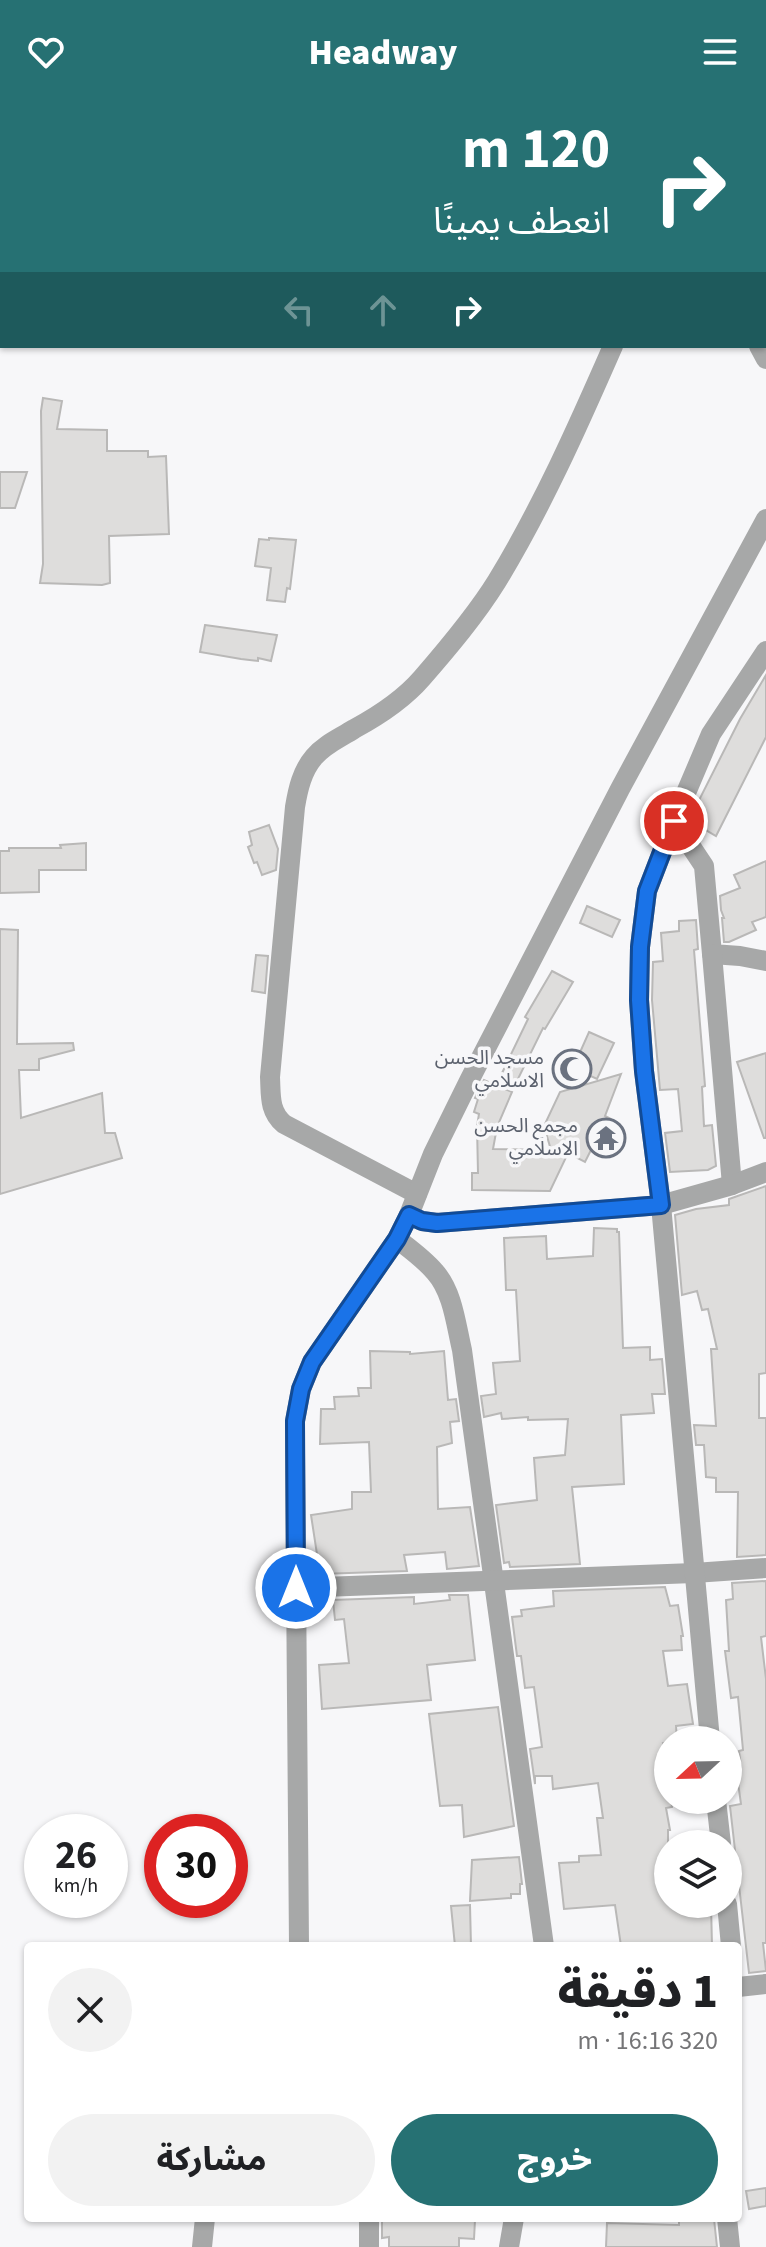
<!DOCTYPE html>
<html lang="ar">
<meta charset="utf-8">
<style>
body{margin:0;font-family:"Source Sans 3","Noto Sans Arabic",sans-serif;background:#f2f2f2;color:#202124;direction:rtl;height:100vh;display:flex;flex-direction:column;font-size:30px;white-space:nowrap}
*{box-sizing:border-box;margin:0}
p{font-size:26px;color:#757577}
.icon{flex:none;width:44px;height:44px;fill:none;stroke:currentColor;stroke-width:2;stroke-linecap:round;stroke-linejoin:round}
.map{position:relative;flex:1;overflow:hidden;direction:ltr}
.sheet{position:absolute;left:24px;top:1838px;width:718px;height:280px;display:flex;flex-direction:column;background:#fff;border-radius:8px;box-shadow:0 2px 6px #0004;direction:rtl}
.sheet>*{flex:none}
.banner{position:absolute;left:0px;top:0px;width:766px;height:244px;box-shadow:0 2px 6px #0004;direction:rtl;background:#267173;color:#fff;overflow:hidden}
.needle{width:52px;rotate:248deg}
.buttons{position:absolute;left:654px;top:1622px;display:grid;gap:16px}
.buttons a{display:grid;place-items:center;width:88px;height:88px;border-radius:50%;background:#fff;box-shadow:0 2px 6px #0004;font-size:40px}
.speed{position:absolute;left:24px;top:1710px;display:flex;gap:16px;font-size:40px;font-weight:700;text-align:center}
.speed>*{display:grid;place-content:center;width:104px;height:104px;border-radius:50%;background:#fff;box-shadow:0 2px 6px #0004;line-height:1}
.speed small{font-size:20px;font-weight:400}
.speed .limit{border:12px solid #d22;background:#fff;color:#111}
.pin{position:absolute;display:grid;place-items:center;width:68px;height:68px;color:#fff;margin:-34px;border:4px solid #fff;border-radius:50%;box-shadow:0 2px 8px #0007}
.me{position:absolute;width:88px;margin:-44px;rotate:0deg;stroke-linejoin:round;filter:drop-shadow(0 0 6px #0008)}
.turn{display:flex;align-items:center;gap:28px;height:168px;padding:0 24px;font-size:36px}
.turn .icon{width:104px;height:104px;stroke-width:2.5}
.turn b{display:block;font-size:56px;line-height:68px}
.lanes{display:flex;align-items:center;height:76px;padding:0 24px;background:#0003;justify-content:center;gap:40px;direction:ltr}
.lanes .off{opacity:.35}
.round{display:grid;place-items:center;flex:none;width:84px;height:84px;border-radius:42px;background:#f2f2f2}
.head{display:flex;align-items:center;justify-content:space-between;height:136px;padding:0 24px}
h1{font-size:48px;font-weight:800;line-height:60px}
.button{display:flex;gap:16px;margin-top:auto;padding:16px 24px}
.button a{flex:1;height:92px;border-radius:48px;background:#267173;color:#fff;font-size:32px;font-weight:800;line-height:92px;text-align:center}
.button a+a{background:#f2f2f2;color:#202124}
header{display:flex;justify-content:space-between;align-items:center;height:104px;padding:0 24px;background:#267173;color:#fff;font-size:36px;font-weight:800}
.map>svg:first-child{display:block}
.building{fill:#dedddc;stroke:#b9b8b7;stroke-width:2}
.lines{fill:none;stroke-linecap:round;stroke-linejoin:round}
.minor{stroke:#a7a8a8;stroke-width:20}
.route-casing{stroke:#114b97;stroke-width:20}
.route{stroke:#1a73e8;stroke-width:14}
.labels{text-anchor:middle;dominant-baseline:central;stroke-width:7;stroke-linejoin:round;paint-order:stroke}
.worship-label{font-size:20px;fill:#5b616d;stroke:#f7f7f9;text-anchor:end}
</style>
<header><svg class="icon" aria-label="menu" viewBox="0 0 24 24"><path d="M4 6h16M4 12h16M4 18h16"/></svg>Headway<svg class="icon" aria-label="heart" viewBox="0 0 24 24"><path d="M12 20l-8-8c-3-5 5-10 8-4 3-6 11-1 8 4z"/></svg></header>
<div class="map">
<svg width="766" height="2143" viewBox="0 0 766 2143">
<rect width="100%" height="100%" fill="#f7f7f9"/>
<!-- building -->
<g class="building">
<path d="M43,294L62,297L57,325L107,326V347H148V353L166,352L169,430L109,432L110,479L102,481L40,479L43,460L41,307Z"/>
<path d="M0,368H27L15,404H0Z"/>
<path d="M269,434L296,436L290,485L287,484L285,498L267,496L271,464L255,462L259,435L269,436Z"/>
<path d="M205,521L277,531L271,557L258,554V557L241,555L200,548Z"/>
<path d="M766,571V633L716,732L689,716L740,615Z"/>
<path d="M269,721L278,745L276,766L262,771L257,758L254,759L248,743L252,741L249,728Z"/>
<path d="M86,739V766H39V788L0,789V747H9V744H61L60,741Z"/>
<path d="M766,757V813L752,818L756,826L729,838H724L722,814H724L721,806L720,792L740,784L734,771Z"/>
<path d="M587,802L620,816L612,833L580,819Z"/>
<path d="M696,816L698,845L694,846L705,982L702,983L704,1022L712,1021L716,1062L708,1066L670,1068L665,1029L682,1027L678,985L660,986L652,896L653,858L663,857L661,829L679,827V817Z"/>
<path d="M0,825L18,826L17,940L73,939L74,946L39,955V966H19L21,1014L102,989L105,1029H115L122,1054L0,1090Z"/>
<path d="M256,851L268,852L265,889L252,887Z"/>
<path d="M552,867L573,878L545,925L543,924L516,979L501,971L528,915L525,913Z"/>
<path d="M589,928L614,939L597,975L573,964Z"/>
<path d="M766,949V1034H764L737,958Z"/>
<path d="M621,970L605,1012L611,1015L596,1049L591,1046L585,1058L568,1049L550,1087L472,1086V1069H478L477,1022L479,1010L474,1008L478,995L475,994L484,976L512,988L497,1023L493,1045L551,1046L544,1022L560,988Z"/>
<path d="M766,1082V1269L759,1270V1314H766V1451L737,1453L738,1388H716V1374L706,1373L704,1341H696L694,1321L716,1322L711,1245H717L708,1205L702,1206L697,1187L682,1191L675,1111L696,1105L729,1101V1095Z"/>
<path d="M594,1124L617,1125V1128H619L623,1244L650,1243V1256L662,1255L665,1290H652L654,1309L621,1311L624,1380L572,1383L580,1460L510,1463L509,1458L504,1459L496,1401L537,1396L534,1354L565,1351L568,1315L528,1316V1313L502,1315L501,1309L484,1313L481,1292L496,1290L493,1259L520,1257L516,1186H506L504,1134L546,1132L547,1155L593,1152Z"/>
<path d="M370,1247L410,1248V1250L444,1247L448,1296L456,1295L459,1317L450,1318L452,1339L437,1343L438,1405L470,1403L479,1462L447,1465L445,1448L404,1451L407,1467L320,1470L311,1411L352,1405V1388H371L369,1338L320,1340L321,1305H335L334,1293L359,1292L358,1284H371Z"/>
<path d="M766,1477V1532L761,1533L766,1575V1839H763L766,1867L749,1869L730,1702L741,1700L736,1664L741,1663L739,1647L743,1646L738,1593L731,1594L725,1547H729L726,1496L733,1495L732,1479Z"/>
<path d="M665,1483L670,1502L678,1501L683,1532H681L682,1546L663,1547L668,1582L687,1580L693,1620L676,1622L677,1636H668V1638L663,1639L668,1662V1664L664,1665L668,1682V1696H671L672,1703L666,1704L670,1726H668V1800H711L712,1842H621L615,1801L564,1805L559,1759L579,1758V1752L601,1751L597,1714H603L598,1679L553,1685L552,1672H535V1680L530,1645L542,1643L534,1583L525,1584L521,1552H517L512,1513L522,1512L521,1506L554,1502L553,1487Z"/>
<path d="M449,1491H468L475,1556L427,1561L431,1596L322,1605L319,1561L349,1559L344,1515L335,1516L333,1496L414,1493V1500L450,1496Z"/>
<path d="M498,1603L514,1722L464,1733L462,1701L440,1702L429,1610Z"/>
<path d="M519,1753L522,1780H520V1790H511V1794L470,1797L472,1756Z"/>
<path d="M470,1801L471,1842H455L451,1802Z"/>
<path d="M766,2084V2102L749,2105L746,2087Z"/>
<path d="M382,2114L475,2116L474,2135L459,2134V2143H389V2133L382,2134Z"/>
<path d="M679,2114L714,2115L717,2143H606L607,2119L679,2121Z"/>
</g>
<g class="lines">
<!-- minor -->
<g class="minor">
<path d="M85,0L86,2"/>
<path d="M257,0L260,2"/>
<path d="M649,0L650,2"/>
<path d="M412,2L413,0"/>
<path d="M0,87H2"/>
<path d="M0,165L2,166"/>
<path d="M759,242L766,255"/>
<path d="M674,717L704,762L712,850L740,852L766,857"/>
<path d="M712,850L732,1081"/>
<path d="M417,1090L284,1020C269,1007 271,992 270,973L295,703C298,685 302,667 314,653C325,640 340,634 354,625C380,611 403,596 422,574C448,544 476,511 497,477C542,403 578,322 613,242"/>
<path d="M409,1111L422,1117L437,1119L661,1101L732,1081L766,1068"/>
<path d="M397,1135C410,1145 424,1155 435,1168C453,1188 456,1221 462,1246L544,1842"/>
<path d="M296,1484L694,1469L766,1464"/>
<path d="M710,1636L661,1101L644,967L639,896L640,843L647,787L674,717L711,630L766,547"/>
<path d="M716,1696L721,1740"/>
<path d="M727,1800L731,1842"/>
<path d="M299,1842L295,1349V1317L301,1285L312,1258L397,1135L409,1111L433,1050L470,975L620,685L766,415"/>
<path d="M738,1883L766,1880"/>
<path d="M369,2114V2143"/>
<path d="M727,2114L730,2143"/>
<path d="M202,2143L205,2114"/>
<path d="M509,2143L514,2114"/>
</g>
</g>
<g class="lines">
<!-- route casing -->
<g class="route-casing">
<path id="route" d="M296,1484L295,1317L301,1285L312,1258L397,1135L409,1111L422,1117L437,1119L661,1101L644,967L639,896L640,843L647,787L674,717"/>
</g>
<!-- route -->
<use href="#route" class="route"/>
</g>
<!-- icons -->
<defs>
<g id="mosque-ring" transform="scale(2)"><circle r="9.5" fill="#f7f7f9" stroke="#6b7280" stroke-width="1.5"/><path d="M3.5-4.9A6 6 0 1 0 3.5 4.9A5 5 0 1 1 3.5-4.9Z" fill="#6b7280"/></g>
<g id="temple-ring" transform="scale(2)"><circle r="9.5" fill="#f7f7f9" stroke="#6b7280" stroke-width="1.5"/><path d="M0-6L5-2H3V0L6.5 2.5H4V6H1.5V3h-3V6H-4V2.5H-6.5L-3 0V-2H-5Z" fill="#6b7280"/></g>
</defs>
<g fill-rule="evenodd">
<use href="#mosque-ring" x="572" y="965"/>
<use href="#temple-ring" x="606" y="1034"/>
</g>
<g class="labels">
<!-- worship labels -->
<g class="worship-label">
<text x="544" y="954">مسجد الحسن<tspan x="544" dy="23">الاسلامي</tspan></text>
<text x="578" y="1022">مجمع الحسن<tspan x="578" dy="23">الاسلامي</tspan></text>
</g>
</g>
</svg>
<div class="buttons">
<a><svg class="needle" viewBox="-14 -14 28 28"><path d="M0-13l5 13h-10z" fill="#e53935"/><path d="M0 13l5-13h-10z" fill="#757577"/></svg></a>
<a><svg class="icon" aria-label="layers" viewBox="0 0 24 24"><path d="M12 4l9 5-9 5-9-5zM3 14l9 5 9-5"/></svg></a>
</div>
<div class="speed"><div>26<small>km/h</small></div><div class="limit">30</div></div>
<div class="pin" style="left:674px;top:717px;background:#d93025"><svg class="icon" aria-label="arrive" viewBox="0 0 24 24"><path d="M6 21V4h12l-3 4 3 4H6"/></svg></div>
<svg class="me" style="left:296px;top:1484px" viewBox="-20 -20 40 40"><circle r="17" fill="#1a73e8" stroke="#fff" stroke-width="3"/><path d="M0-11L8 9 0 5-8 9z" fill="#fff"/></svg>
<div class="banner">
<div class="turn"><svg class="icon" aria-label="right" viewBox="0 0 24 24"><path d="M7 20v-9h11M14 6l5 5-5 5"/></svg><div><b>120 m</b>انعطف يمينًا</div></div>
<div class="lanes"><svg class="icon off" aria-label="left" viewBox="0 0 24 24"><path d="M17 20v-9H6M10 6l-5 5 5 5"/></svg><svg class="icon off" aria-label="ahead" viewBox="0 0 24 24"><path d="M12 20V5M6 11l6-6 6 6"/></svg><svg class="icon" aria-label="right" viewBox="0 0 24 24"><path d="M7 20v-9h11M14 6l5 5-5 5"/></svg></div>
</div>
<section class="sheet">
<div class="head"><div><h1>1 دقيقة</h1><p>320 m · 16:16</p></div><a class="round"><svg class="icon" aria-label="close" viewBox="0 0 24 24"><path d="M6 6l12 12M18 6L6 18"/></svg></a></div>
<div class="button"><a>خروج</a><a>مشاركة</a></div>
</section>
</div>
